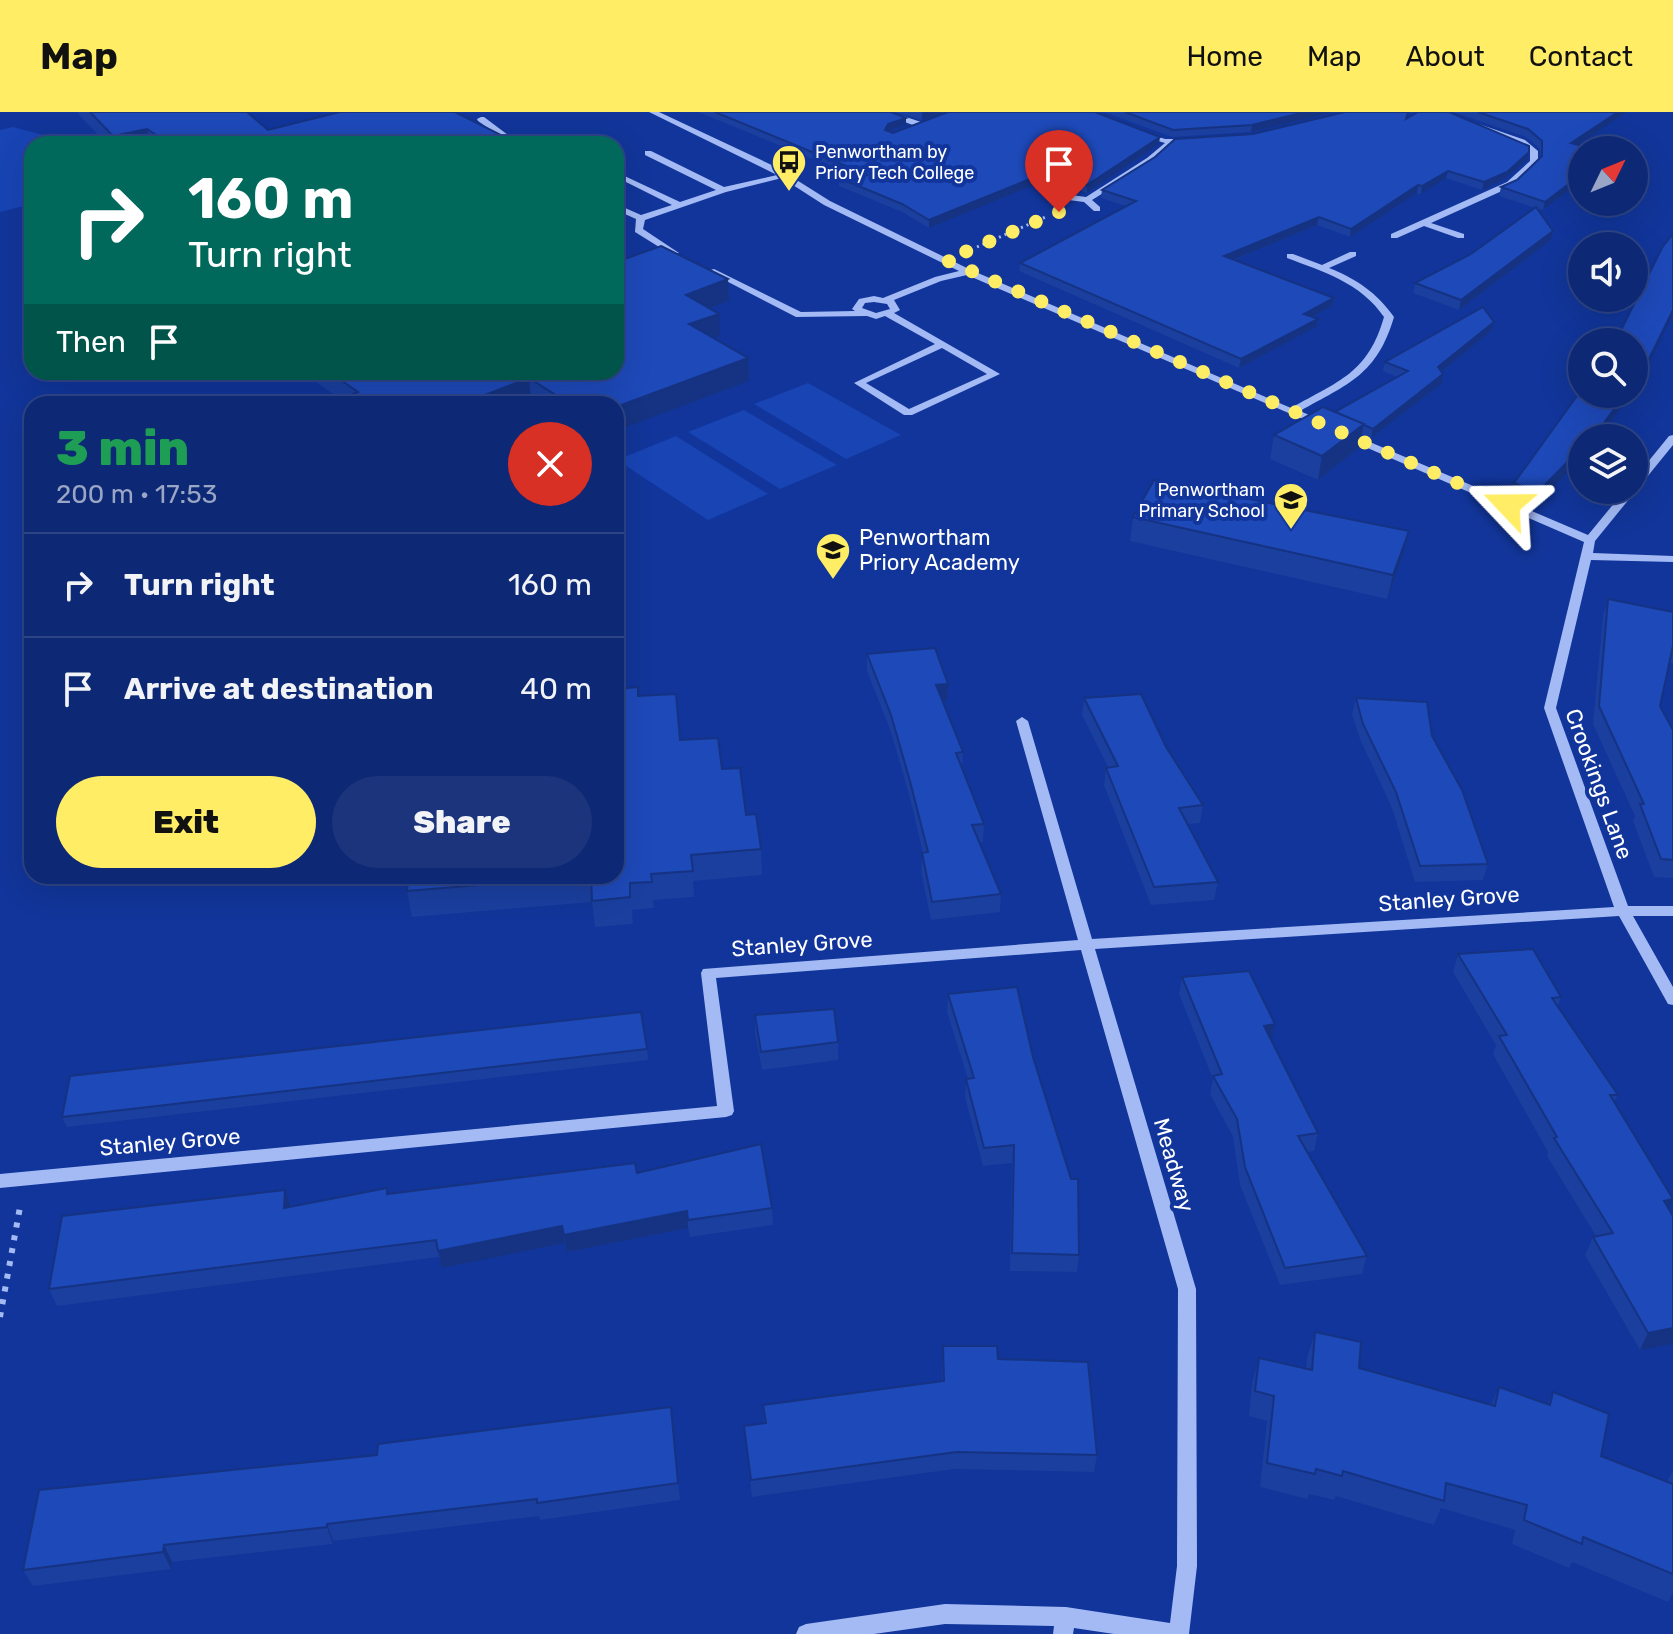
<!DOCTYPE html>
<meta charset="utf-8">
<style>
body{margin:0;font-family:Rubik,sans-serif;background:#1b347c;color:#f1f3f6;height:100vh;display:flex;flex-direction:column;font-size:30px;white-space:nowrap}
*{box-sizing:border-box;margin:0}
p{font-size:26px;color:#9aa6c5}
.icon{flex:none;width:44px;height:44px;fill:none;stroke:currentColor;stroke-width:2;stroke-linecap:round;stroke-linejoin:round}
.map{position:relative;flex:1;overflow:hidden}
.details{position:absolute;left:24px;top:284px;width:600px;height:488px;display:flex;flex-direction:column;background:#0d2874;border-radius:24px;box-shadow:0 8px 32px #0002,0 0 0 2px #2d4486}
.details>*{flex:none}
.hud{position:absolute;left:24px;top:24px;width:600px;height:244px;border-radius:24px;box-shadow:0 8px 32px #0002,0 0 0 2px #2d4486;background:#00695c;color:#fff;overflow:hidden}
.needle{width:52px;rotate:47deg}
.tools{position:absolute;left:1568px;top:24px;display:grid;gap:16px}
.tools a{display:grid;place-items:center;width:80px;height:80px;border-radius:50%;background:#0d2874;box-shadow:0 8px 32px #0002,0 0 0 2px #2d4486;font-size:40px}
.pin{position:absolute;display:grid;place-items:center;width:68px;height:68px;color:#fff;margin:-82px -34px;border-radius:50% 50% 50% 0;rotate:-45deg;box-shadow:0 0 8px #0007}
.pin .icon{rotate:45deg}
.me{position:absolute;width:88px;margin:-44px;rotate:293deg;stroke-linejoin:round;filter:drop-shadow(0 0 6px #0008)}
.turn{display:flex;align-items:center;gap:28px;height:168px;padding:0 32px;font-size:36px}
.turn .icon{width:104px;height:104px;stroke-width:2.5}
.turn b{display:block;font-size:56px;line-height:68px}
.then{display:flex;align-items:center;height:76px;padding:0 32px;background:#0003;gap:16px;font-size:30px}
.round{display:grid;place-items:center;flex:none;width:84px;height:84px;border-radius:42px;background:#1b347c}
.overview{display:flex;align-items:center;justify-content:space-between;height:136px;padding:0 32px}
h1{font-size:48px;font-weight:800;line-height:60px;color:#1e9e55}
.primary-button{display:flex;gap:16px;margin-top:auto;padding:16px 32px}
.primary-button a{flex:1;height:92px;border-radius:48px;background:#ffed66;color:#111;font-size:32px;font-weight:800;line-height:92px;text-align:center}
.primary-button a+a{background:#1b347c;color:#f1f3f6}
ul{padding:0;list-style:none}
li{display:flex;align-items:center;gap:24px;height:104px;padding:0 32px;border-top:2px solid #2d4486}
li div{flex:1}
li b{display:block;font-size:30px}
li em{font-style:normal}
header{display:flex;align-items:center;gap:48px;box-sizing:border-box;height:112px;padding:0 40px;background:#ffed66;color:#111}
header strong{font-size:38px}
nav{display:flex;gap:44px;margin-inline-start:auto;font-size:28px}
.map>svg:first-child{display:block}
.green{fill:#1844b4}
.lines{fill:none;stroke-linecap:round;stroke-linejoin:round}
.path-far1{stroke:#a3baf4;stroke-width:3;stroke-dasharray:2 4;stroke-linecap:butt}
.path{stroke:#a3baf4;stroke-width:6;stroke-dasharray:5 8;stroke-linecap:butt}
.minor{fill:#a3baf4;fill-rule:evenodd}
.wall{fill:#1a3f9f}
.shaded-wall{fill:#153382}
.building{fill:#1e49b9;stroke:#153382;stroke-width:2}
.route{stroke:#ffed66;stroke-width:14;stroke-dasharray:0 25.2}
.labels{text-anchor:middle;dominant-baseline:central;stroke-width:8;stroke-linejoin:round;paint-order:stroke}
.far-poi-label{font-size:18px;fill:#fff;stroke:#11359a;text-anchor:start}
.poi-label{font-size:22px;fill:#fff;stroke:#11359a;text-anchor:start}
.street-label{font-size:22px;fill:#fff;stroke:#11359a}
</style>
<header>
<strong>Map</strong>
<nav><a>Home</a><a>Map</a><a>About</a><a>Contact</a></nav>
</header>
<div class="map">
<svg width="1673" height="1522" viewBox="0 0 1673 1522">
<rect width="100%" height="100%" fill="#11359a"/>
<!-- green -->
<g class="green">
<path d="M13,15L77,32H32V92L0,100V18Z"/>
<path d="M808,271L901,323L846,347L754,292Z"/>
<path d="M744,298L837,353L780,377L688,320Z"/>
<path d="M676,324L768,382L708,408L617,348Z"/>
</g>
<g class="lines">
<!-- path-far1 -->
<path class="path-far1" d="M977,135L1048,104"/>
<!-- path -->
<path class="path" d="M0,1205L20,1095"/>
<!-- minor -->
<g class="minor">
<path d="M649,0H659L776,55L830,89L971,158L1291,296C1339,269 1368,261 1384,205C1361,171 1324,160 1287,146V142H1293L1322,153L1350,140H1356V144L1329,156C1357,167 1377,181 1394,205C1377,263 1348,272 1300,299L1325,310V314L1321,315L967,163L941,169L894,188L900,198L894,201L1000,262L912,303H904L854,271L935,232L885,204L876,207L867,204L796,205L707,159L714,157L801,200L855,199L852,197L859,187L874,184L883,186L935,165L959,159L824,93L782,66L726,80L645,108L643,117L679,141L672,143L635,120L636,107L616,98V92L641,103L672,93L616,65V60L680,90L716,78L645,43V39H651L724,75L777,63ZM874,190L887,192L890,197L876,201L862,196L865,191ZM942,236L987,262L909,297L866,271Z"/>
<path d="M891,0L924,11L925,13L918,15L889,4Z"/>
<path d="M1433,0H1444L1525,28L1538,39V50L1513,74L1431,111L1464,122V126H1458L1424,114L1397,126H1391V122L1507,70L1530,49V40L1519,32Z"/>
<path d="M481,5H484L520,32H511L478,9L477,7Z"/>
<path d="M1144,20L1165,27H1190L1194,29L1190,31H1174L1153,50L1092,88L1100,95V99H1094L1084,90L1053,86L1052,84L1056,81L1086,85L1147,46L1165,31L1141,24V20Z"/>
<path d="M1344,319L1588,423L1625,378H1634V367L1669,324L1673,323V333L1595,429L1593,441L1673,444V450L1591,448L1556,596L1628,794H1673V804H1633L1673,875V893L1668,892L1619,804L1095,837L1196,1177L1197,1454L1189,1522H1114L1074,1516L1073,1522H1053L1054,1514L945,1512L874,1522H796L799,1515L806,1512L945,1492L1066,1495L1170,1511L1177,1454L1178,1177L1081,838L716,866L734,999L732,1003L726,1005L0,1076V1062L717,994L701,861L703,857L1078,828L1016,609L1022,605L1028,609L1092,827L1614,795L1544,596L1584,430L1340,324V320Z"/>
</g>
</g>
<!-- wall -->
<g class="wall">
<path d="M78,0H247L268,18L519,32H107L79,3Z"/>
<path d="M698,0H891L906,6V13L888,19L893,21L1159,32L1087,81L1046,68L929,116L902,100L839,74V66L854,64Z"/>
<path d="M895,0H945L922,8Z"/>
<path d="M1104,0H1334L1251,20L1172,25Z"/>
<path d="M1453,0H1627L1578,33L1582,38V69L1543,98L1536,96L1553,119L1551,128L1459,198L1413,181L1415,171L1471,142L1535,96L1499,84L1501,75L1517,68L1540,46V37L1526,25Z"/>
<path d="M1406,7L1529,40L1527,48L1505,67L1482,78L1446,66L1421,82L1417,81L1350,125L1317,113L1234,148L1334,186L1332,194L1312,205L1318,207L1316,215L1239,256L1019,159L1020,151L1126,94L1101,86L1102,78L1253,22Z"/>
<path d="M728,167L729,189L710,197L720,224L714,226L748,246L749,269L616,319V292H537L531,288L523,292H347L302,260H616Z"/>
<path d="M1491,219L1441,260V272L1371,326L1362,322L1359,336L1318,368L1270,347L1274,323L1335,300L1397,265L1383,259L1385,250Z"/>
<path d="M1631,282L1599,326H1582L1533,396L1510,386L1514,371Z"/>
<path d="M1133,405L1409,419L1403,443L1387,487L1130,429Z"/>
<path d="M1608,487L1673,500V551H1669L1660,594L1673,618V766L1654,765L1633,709L1635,704L1593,612L1603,504Z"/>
<path d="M867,542L948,572L947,589H943L963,640L962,656L984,712L983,730H979L1001,782L1000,800L931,808L921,759L923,741L910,686L891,620L867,559Z"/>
<path d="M639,584L680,628L722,657L746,703L761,737L762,763L693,769L694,785L653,788L654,796L632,798L633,812L595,815L592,790L412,805L407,779Z"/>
<path d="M1084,586L1166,635L1203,693L1200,711L1188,712L1218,770L1214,788L1151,793L1104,673L1106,656L1108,655L1082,603Z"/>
<path d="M1356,586L1432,624L1488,752L1483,768L1415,770L1392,696L1360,627L1352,602Z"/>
<path d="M1458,842L1561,885L1558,894L1618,983L1614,990L1673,1104V1232L1640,1238L1585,1143L1593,1125L1596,1124L1547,1044L1548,1040L1493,942L1496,933L1453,860Z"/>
<path d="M1182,865L1275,912L1271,928L1318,1021L1314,1039L1307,1040L1367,1144L1362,1162L1280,1173L1240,1073L1233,1025L1210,982L1213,967L1179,882Z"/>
<path d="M948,882L1079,1143L1077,1160L1010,1159L1012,1051L983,1054L965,985L966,967H968L947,900Z"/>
<path d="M755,903L838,930V948L762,958L755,921Z"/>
<path d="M647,937L648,948L67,1015L62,1005Z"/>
<path d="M637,1061L772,1096L773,1113L690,1125L688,1116L567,1140L565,1131L442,1156L439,1145L57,1194L49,1177L285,1078L291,1094L387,1076L388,1082Z"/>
<path d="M1315,1220L1359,1256L1491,1293L1499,1275L1548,1292L1553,1280L1601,1344L1667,1369L1673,1359V1481L1668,1490L1572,1450L1569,1456L1512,1432L1515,1418L1441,1396L1434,1413L1336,1384L1334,1388L1309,1382L1307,1387L1260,1375L1267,1309L1249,1304L1252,1271L1259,1246L1306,1257L1307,1245Z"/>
<path d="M943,1234L998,1247L1097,1343L1094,1360L954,1357L752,1385L744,1314L764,1311L763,1293L942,1270Z"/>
<path d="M671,1295L680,1388L540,1408L539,1404L333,1429V1432L172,1450L171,1457L33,1474L23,1458Z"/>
</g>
<!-- shaded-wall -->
<g class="shaded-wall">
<path d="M924,0H945L922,8V1Z"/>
<path d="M1305,0H1334L1251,20L1252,13Z"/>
<path d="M1618,0H1627L1569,39L1571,31Z"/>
<path d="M906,6V13L888,19L885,18L888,12Z"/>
<path d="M147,17L151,32H115L113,24Z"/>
<path d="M1160,25L1159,32L1087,81V73Z"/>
<path d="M1529,40L1527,48L1505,67L1482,78L1484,70Z"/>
<path d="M1448,59L1446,66L1421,82L1422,74Z"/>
<path d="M1047,60L1046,68L929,116V108Z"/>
<path d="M1582,62V69L1543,98L1545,90Z"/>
<path d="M1418,73L1417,81L1350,125L1351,117Z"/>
<path d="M1319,105L1317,113L1223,152L1224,144Z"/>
<path d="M1553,119L1551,128L1459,198L1461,188Z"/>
<path d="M728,167L729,189L688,205L686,183Z"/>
<path d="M1334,186L1332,194L1302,210L1304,202Z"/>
<path d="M1673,198V202L1642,267L1634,278V270Z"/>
<path d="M719,202L720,224L691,235L689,212Z"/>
<path d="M1318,207L1316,215L1239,256L1241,247Z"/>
<path d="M1494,210L1491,219L1436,264L1438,255Z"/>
<path d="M748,246L749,269L616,319V295Z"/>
<path d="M1443,262L1441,272L1371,326L1373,317Z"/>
<path d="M529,266L531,288L523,292H462Z"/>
<path d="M1625,282H1631L1599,326H1591Z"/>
<path d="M1364,312L1359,336L1318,368L1322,344Z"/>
<path d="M1582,335V345L1533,396L1537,381Z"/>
<path d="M1409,419L1403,443L1387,487L1393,463Z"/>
<path d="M948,572L947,589L936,590V573Z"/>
<path d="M1275,912L1271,930L1264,914Z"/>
<path d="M285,1078L291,1095L284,1096Z"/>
<path d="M1673,1087L1665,1105L1664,1089Z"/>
<path d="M687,1099L688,1116L567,1140L564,1123Z"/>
<path d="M562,1114L565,1131L442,1156L438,1139Z"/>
<path d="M1673,1216V1232L1640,1238L1648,1221Z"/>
<path d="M327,1412L333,1429V1432L327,1415Z"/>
<path d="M164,1433L172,1450L171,1457L163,1440Z"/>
</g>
<!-- building -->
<g class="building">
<path d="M90,0H247L268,18L340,0H455L519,32H170L147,17L113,24Z"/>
<path d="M715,0H891L906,6L888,12L885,18L893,21L948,0H1095L1160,25L1087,73L1047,60L929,108L902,92L839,66L868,63Z"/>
<path d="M1125,0H1305L1252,13L1173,18Z"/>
<path d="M1345,0H1408L1406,7L1418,0H1449L1529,34V40L1507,60L1484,70L1448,59L1422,74L1418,73L1351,117L1319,105L1224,144L1334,186L1304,202L1318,207L1241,247L1020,151L1136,89L1102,78L1155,45L1175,27L1253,22Z"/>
<path d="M1478,0H1618L1571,31L1599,38H1582V62L1545,90L1501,75L1517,68L1542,44V29L1528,17Z"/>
<path d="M1536,95L1553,119L1461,188L1415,171L1471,142Z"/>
<path d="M1673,122V198L1646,253L1634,270V230H1615L1663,134Z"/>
<path d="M661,134L728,167L686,183L719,202L689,212L748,246L616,295V292H570L529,266L462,292H360L349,284L358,280L329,260H616V150Z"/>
<path d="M1483,195L1494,210L1438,255L1443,262L1373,317L1335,300L1408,259L1385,250Z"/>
<path d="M1582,277V282H1625L1598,319L1591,326H1582V335L1537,381L1514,371Z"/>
<path d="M1323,295L1364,312L1322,344L1274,323Z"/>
<path d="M1154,368L1409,419L1393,463L1133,405Z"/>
<path d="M1608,487L1673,500V534L1660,594L1673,618V748L1661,747L1640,692H1644L1599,594Z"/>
<path d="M935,536L948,572L936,573L963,640L956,641L984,712L972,713L1001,782L932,790L922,741L928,740L910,669L891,603L867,542Z"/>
<path d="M638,575V584L676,582L680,628L718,626L722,657L740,656L746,703L756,702L761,737L691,743L693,759L651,762L652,770L630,771V785L592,789L591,764H616V577Z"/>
<path d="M1141,582L1166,635L1203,693L1179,696L1218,770L1154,775L1106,656L1118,654L1084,586Z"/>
<path d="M1356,586L1427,590L1432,624L1462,678L1488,752L1420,754L1396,680L1363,612Z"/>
<path d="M408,764H589L407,779Z"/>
<path d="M1533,837L1561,885L1552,886L1618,983H1610L1673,1087L1664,1089L1673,1104V1216L1648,1221L1593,1125L1613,1121L1554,1026L1557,1025L1499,924L1507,923L1458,842Z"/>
<path d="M1249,859L1275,912L1264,914L1318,1021L1298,1024L1367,1144L1285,1156L1245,1055L1237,1007L1213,964L1222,962L1182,865Z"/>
<path d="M1017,875L1033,945L1071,1067H1078L1079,1143L1012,1141L1014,1033L984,1036L966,967L974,966L948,882Z"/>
<path d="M834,897L838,930L761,940L755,903Z"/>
<path d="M641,900L647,937L62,1005L70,964Z"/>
<path d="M761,1032L772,1096L688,1108L687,1099L564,1123L562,1114L438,1139L436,1128L49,1177L62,1104L285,1078L284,1096L387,1076V1082L635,1051L637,1061Z"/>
<path d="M1315,1220L1361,1230L1359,1256L1495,1294L1499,1275L1550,1293L1553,1280L1609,1302L1601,1344L1673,1372V1462L1583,1425L1582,1432L1524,1408L1527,1393L1446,1371L1444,1389L1343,1359L1342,1364L1316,1357L1315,1362L1267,1351L1274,1284L1255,1279L1259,1246L1312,1258Z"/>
<path d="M943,1234H997L998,1247L1088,1250L1097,1343L956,1340L751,1368L744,1314L766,1311L763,1293L944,1269Z"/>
<path d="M671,1295L678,1371L537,1391V1387L327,1412V1415L164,1433L163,1440L23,1458L39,1378L377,1343L378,1332Z"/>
</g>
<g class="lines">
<!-- route -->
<path class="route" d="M1059,100L946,148L1508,393"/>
</g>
<!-- icons -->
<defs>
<g id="bus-pin" transform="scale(1.8)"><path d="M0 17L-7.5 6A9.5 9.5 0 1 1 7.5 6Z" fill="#ffed66" stroke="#11359a"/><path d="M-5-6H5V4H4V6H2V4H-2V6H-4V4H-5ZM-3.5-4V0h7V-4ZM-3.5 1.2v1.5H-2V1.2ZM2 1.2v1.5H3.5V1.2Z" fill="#111"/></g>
<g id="school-pin" transform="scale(1.8)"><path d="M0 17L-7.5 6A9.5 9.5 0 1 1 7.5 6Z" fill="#ffed66" stroke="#11359a"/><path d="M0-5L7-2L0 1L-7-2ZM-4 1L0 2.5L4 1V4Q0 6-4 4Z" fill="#111"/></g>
</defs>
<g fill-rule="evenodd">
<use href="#bus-pin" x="789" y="50"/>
<use href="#school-pin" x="1291" y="388"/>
<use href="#school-pin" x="833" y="438"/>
</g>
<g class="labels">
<!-- far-poi labels -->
<g class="far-poi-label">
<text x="815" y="40">Penwortham by<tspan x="815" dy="21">Priory Tech College</tspan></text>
<text x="1265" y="378" text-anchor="end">Penwortham<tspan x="1265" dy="21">Primary School</tspan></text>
</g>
<!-- poi labels -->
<g class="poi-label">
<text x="859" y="425">Penwortham<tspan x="859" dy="25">Priory Academy</tspan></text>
</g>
<!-- street labels -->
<g class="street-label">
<text transform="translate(1599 672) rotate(70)">Crookings Lane</text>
<text transform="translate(1449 787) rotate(-4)">Stanley Grove</text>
<text transform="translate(802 832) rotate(-4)">Stanley Grove</text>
<text transform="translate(170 1030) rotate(-5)">Stanley Grove</text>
<text transform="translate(1174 1053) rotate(74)">Meadway</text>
</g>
</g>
</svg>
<div class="tools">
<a><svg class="needle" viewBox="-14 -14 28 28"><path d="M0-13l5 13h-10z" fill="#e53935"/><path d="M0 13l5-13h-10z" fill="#9aa6c5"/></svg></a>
<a><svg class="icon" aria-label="sound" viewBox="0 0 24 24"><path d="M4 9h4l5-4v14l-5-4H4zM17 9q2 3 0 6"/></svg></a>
<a><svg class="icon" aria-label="search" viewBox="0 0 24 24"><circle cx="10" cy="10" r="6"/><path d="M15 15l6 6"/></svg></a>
<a><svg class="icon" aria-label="layers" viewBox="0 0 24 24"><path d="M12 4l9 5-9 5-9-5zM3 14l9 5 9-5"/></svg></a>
</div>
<div class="pin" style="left:1059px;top:100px;background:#d93025"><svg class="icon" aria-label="arrive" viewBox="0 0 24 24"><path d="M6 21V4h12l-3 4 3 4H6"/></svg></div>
<svg class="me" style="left:1508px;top:393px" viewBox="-20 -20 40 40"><path d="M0-17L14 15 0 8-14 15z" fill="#ffed66" stroke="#fff" stroke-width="4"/></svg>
<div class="hud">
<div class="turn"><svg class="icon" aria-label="right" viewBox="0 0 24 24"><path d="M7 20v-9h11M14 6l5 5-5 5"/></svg><div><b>160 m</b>Turn right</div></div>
<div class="then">Then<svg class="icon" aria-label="arrive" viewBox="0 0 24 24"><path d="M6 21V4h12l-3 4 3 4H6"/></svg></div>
</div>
<section class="details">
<div class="overview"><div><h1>3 min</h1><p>200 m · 17:53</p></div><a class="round" style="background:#d93025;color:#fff"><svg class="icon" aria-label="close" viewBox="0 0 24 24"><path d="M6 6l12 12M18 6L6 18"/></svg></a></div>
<ul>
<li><svg class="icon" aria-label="right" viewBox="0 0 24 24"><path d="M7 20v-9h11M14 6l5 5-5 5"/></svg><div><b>Turn right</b></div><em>160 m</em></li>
<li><svg class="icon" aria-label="arrive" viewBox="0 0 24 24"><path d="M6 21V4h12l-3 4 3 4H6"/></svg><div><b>Arrive at destination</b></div><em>40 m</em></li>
</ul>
<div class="primary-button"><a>Exit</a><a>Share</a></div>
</section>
</div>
